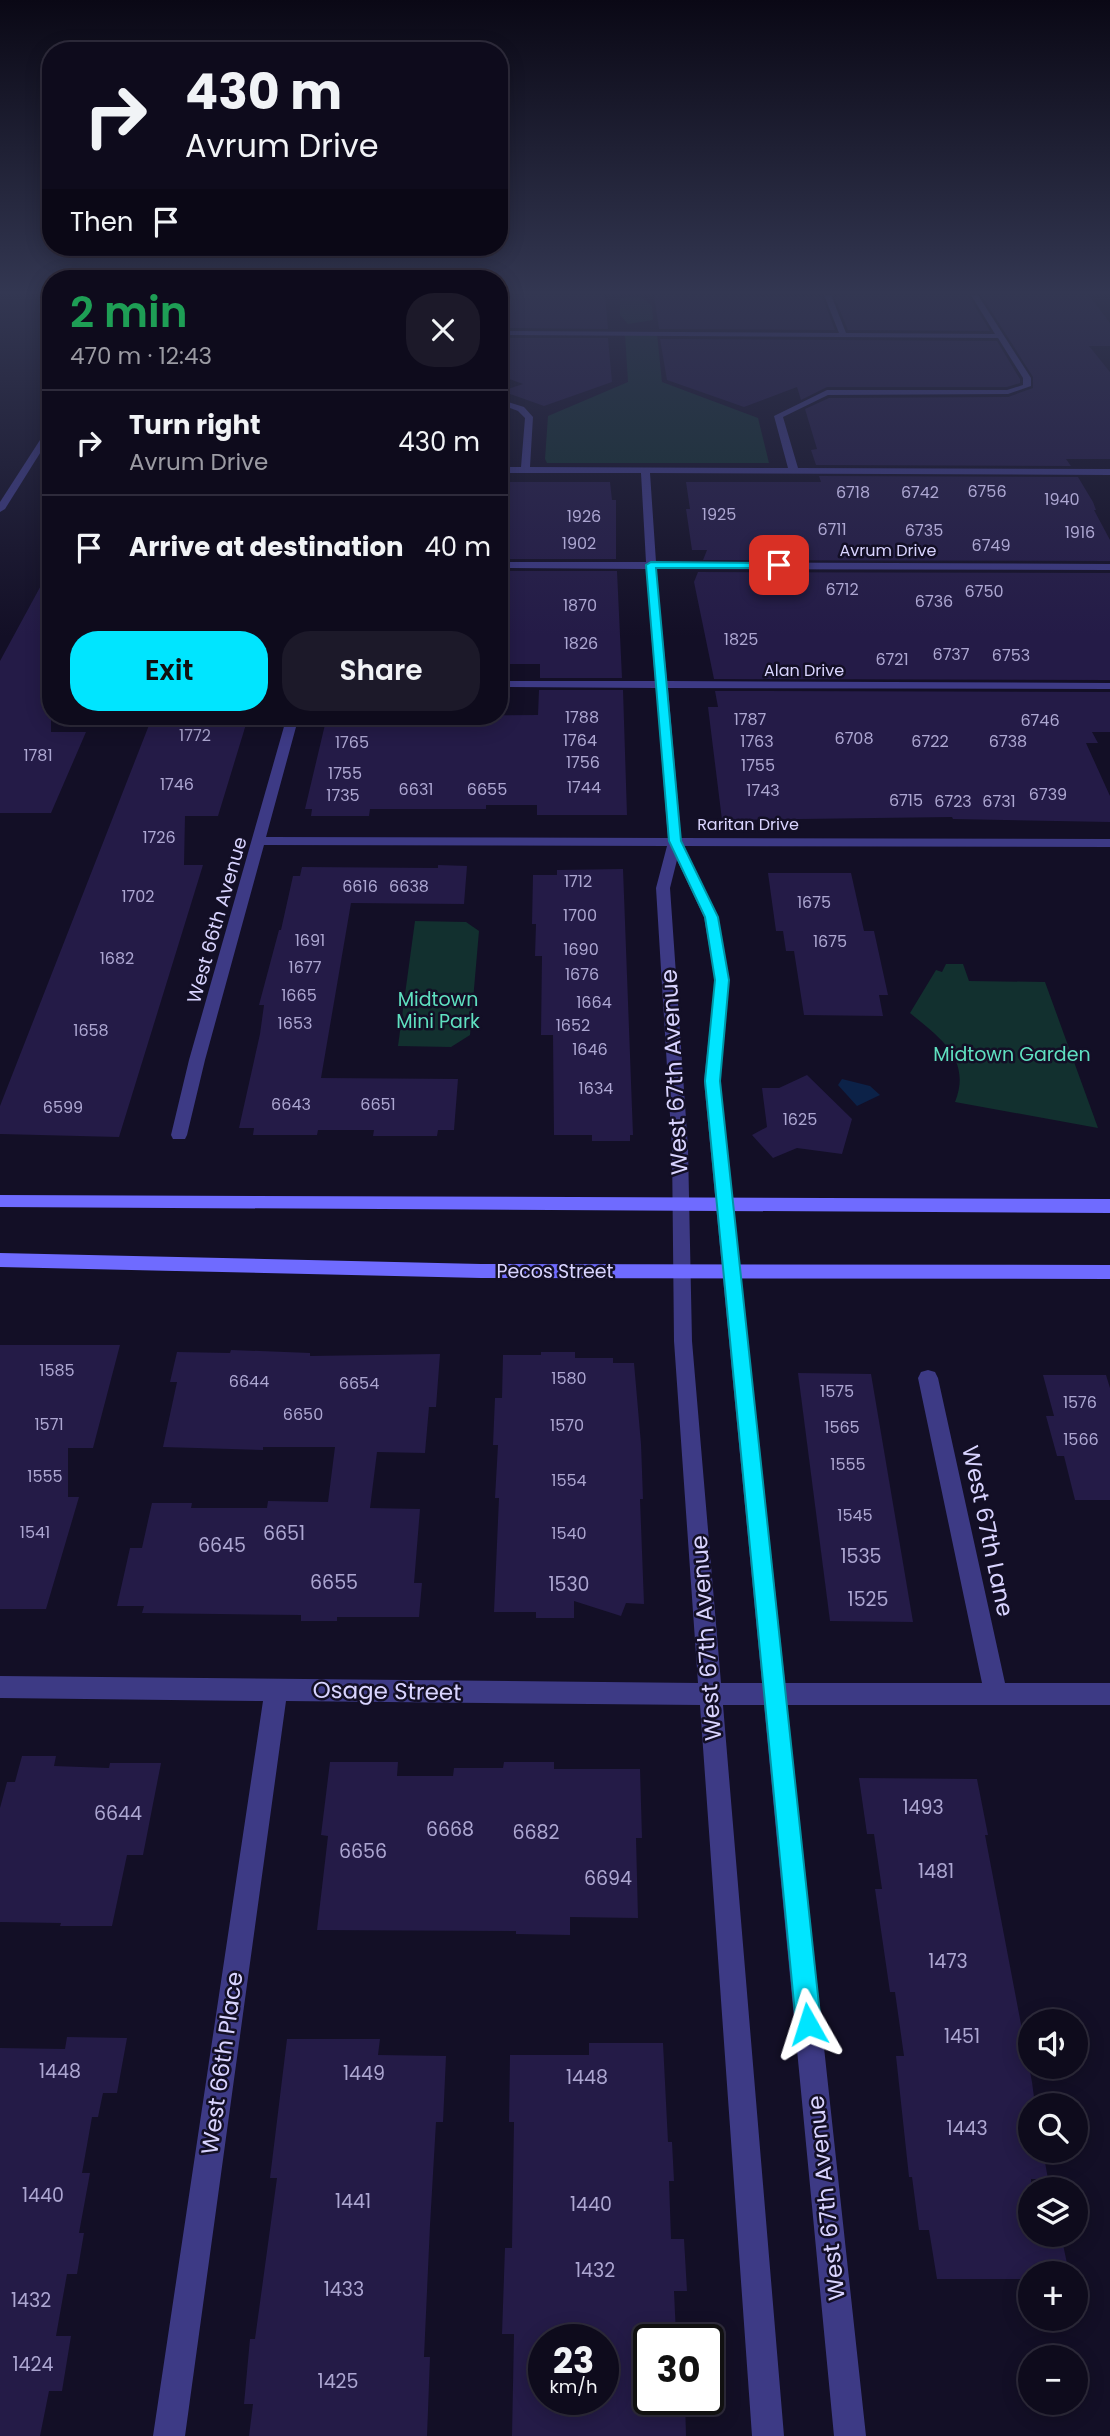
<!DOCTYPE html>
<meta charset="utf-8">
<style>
body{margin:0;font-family:Poppins,sans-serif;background:#1c1929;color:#f1f3f6;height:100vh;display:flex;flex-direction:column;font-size:26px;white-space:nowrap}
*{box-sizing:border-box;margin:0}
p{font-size:23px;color:#9b9ba3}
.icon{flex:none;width:38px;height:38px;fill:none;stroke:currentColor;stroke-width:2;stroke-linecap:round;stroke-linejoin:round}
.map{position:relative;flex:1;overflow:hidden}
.drawer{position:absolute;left:42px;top:270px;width:466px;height:455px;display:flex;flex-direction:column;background:#0e0b1c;border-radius:28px;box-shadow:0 4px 18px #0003,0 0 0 2px #2e2b3b}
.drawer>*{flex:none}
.banner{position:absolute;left:42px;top:42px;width:466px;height:214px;border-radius:28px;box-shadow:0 4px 18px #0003,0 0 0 2px #2e2b3b;background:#0e0b1c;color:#f1f3f6;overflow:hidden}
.buttons{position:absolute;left:1018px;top:2009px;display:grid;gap:14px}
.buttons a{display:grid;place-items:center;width:70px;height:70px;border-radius:50%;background:#0e0b1c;box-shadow:0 4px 18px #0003,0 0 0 2px #2e2b3b;font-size:35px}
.speed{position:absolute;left:528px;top:2324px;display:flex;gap:14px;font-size:35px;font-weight:700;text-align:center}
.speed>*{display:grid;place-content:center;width:91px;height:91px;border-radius:50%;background:#0e0b1c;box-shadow:0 4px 18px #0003,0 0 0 2px #2e2b3b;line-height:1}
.speed small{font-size:18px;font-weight:400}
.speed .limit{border:4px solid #111;border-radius:10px;background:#fff;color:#111}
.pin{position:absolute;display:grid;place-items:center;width:60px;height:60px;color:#fff;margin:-30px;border-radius:14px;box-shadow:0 4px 10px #0006}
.me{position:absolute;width:77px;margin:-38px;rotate:354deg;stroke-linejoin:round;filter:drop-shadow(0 0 5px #0008)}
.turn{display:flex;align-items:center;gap:24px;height:147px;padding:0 28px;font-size:32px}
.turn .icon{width:91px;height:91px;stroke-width:2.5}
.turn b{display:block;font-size:49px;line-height:60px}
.then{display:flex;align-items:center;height:66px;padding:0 28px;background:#0003;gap:14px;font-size:26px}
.round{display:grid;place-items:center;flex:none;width:74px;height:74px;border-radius:28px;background:#1c1929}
.summary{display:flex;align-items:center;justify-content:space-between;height:119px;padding:0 28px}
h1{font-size:42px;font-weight:600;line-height:52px;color:#1e9e55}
.button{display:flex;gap:14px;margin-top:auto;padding:14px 28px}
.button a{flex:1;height:80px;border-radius:28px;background:#00e5ff;color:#111;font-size:28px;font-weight:600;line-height:80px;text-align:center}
.button a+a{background:#1c1929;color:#f1f3f6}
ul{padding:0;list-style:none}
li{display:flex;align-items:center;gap:21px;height:105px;padding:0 28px;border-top:2px solid #2e2b3b}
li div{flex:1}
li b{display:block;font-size:26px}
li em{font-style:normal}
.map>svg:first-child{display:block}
.green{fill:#12302f}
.water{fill:#0c2248}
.building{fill:#241b47;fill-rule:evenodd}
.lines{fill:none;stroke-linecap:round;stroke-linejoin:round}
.minor{fill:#3d3a85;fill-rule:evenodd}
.secondary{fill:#6f6bff;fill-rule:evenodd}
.route{fill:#00e5ff;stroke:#0095a6;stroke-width:2}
.labels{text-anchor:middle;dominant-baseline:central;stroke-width:5;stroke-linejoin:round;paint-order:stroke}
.number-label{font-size:16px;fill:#aca6d1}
.far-street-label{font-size:16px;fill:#d9d4ff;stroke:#130f26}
.street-label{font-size:19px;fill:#d9d4ff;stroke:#130f26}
.park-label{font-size:19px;fill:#5fe0c0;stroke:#130f26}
.near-number-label{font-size:19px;fill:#aca6d1}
.near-street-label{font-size:23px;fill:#d9d4ff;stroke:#130f26}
</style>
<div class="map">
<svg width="1110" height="2436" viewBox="0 0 1110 2436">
<rect width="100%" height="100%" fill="#130f26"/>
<!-- green -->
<g class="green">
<path d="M640,296L652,306L653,320L628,324L620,315V298Z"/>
<path d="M625,334H657L662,382L758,418L769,463H547L545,459L548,416L628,382Z"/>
<path d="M415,921L466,922L479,931L470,1035L451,1047L398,1046Z"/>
<path d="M946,964H963L969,981L1045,982L1098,1128L955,1102C972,1059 940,1038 910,1013L936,970L942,972Z"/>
</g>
<!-- water -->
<path class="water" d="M842,1079L870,1086L880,1095L857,1106L838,1085Z"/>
<!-- building -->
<g class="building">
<path d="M499,295H605L608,329L499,328Z"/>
<path d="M654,295L822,296L835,330L659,329Z"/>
<path d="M849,295H968L990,331L848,330L834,296Z"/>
<path d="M981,295H1089L1110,323V346H1089L1110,372V459H1066L1071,466L816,465L811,450L817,449L805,409L829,398L1008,397L1033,388V377Z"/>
<path d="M499,338H608L612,382L544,406L502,391L523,384L499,375Z"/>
<path d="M660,339L997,341L1020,379V383L1007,387H827L801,400L797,387L744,407L667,380Z"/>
<path d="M819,476L1078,477L1093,502L1096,510H1094L1110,540V561L703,560L707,550H692L686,509H690L686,482H821Z"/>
<path d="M500,482H610L612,500H616V559H499Z"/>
<path d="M51,567V732H86L51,813H0V661Z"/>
<path d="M499,571H617L622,678H540V664H499Z"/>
<path d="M698,572L1110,573V680L714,679L694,582Z"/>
<path d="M539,690H623L627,815H537V805H486V809H370L369,816H311L312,809H305L327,716L538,715Z"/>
<path d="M715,691L1110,692V732H1092L1098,743H1086L1110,796V822L953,819L952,817L722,820L708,707H718Z"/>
<path d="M151,720L247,721L218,816H185L184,865H203L119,1137L0,1134V1106Z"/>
<path d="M438,865L467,866L464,904L351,903L321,1078L458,1079L454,1130H438L437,1136H373L374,1130H318L317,1135H253L254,1128H239L260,1034L264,1005H259L279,930H281L293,876H300L302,867L438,868Z"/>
<path d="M623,869L633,1135H630V1141H592V1135H554L553,1035H541L542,956H535L536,924H532L533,875H557V870Z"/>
<path d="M768,873H851L864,931H874L888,995H879L883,1016L804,1015L794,951H786L783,931H776Z"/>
<path d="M807,1075L852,1119L842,1154L797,1148L773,1158L752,1135L767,1127L762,1088H779Z"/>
<path d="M0,1345H120L93,1448H68V1497H79L46,1609H0Z"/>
<path d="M231,1350L310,1353V1356L440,1354L436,1407H429L425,1453L377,1452L370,1508L420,1509L414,1583H422L419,1617H337V1621H301V1615L142,1613L144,1606H117L130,1548H142L152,1503H192L191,1508H267L268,1501L328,1502L335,1447H263V1450L163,1447L177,1382H170L177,1352L230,1353Z"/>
<path d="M541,1352H575V1358H613V1363H634L641,1444L643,1499H640L644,1604L626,1603L621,1616L574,1601V1618H536V1612H494L499,1498H495L498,1445H493L495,1398H502L503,1355H541Z"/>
<path d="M798,1373L871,1374L913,1622L830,1621Z"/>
<path d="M1043,1375H1106L1110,1388V1500H1075L1064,1456H1057L1046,1416H1054Z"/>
<path d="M22,1756H56L54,1766L109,1768L110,1763H161L143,1855H127L112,1926H60L61,1923L0,1922V1808L7,1782H15Z"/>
<path d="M330,1762H398L397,1776H453L454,1768H503L504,1762H554V1769H640L642,1838H636L638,1918L570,1917V1935L516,1934V1931L317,1930L328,1836L321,1835Z"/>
<path d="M859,1778L977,1779L988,1835H985L1032,2082L1035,2105H1031V2151H1043L1048,2179H1031V2235H1061L1069,2273H1031V2279H937L929,2230H919L912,2177H909L896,2056H904L895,1992H890L875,1889H882L874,1834H867Z"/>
<path d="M67,2037L127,2038L117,2093H103L98,2117H92L82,2173H90L79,2233H84L77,2274H67L56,2336H71L62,2391H49L40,2436H0V2048L65,2049Z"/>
<path d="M287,2039H380L378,2055L446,2056L443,2122H436L430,2225L424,2357H430L427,2436H249L253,2404H244L250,2339H255L277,2178H270Z"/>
<path d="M589,2043H663L668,2142H672L674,2181H669L671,2239H684L687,2291H674L676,2335L649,2334V2399H685L686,2436H512L514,2334H502L505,2248H512L514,2122H509L510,2055H589ZM544,2334H604V2399H544Z"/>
</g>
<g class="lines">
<!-- minor -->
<g class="minor">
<path d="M824,295H831L846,333L995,334L971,295H978L1031,378V386L1008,394L828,395L783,417L798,468L1110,469V475L650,473L656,562L1110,564V570L656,569L667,681L1110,683V689L668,688L681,838L1110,839V847L684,846L718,917L729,980L720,1081L785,1683H982L918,1378L921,1372L928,1370L935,1372L938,1378L1005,1683H1110V1705H787L866,2436H834L764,1705H723L784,2436H752L700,1705L286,1701L185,2436H153L263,1701L0,1698V1676L698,1683L674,1341L672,1148L656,888L667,846L264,845L205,1060L187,1135L185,1139H173L171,1135L189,1060L287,716H299L266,837L668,838L656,688L499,687V681H655L646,569L499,568V562H646L641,473H499V467H521L525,418L518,411L499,404V399L524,407L533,417L530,467L788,468L774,416L827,390H1007L1023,385V378L998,338L499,335V331L839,333ZM677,860L704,917L715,980L704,1081L762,1683H721L692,1341L688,1148L670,888Z"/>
<path d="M40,440L47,442L5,509L0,512V502Z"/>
</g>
<!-- secondary -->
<g class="secondary">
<path d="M0,1195L1110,1199V1213L0,1207Z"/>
<path d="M0,1253L481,1264L1110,1265V1279L481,1278L0,1267Z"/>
</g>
</g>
<!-- sky -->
<linearGradient id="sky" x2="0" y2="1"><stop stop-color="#0a0815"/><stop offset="0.46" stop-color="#333752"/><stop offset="1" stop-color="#333752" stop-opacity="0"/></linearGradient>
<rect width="1110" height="636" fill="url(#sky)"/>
<!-- route -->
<path class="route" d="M651,562L779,563L784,565L779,568H656L681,841L718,917L729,980L720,1081L821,2024L817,2032L808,2036L800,2032L796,2024L705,1081L715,980L705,917L669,841L646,565Z"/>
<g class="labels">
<!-- number labels -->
<g class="number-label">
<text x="987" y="491">6756</text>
<text x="853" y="492">6718</text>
<text x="920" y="492">6742</text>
<text x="1062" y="499">1940</text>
<text x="719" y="514">1925</text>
<text x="584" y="516">1926</text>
<text x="832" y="529">6711</text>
<text x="924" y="530">6735</text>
<text x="1080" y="532">1916</text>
<text x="579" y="543">1902</text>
<text x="991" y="545">6749</text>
<text x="842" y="589">6712</text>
<text x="984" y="591">6750</text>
<text x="934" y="601">6736</text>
<text x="580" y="605">1870</text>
<text x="741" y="639">1825</text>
<text x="581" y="643">1826</text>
<text x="951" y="654">6737</text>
<text x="1011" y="655">6753</text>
<text x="892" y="659">6721</text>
<text x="582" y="717">1788</text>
<text x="750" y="719">1787</text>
<text x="1040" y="720">6746</text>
<text x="195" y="735">1772</text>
<text x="854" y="738">6708</text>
<text x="580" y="740">1764</text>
<text x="757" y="741">1763</text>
<text x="930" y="741">6722</text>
<text x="1008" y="741">6738</text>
<text x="352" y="742">1765</text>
<text x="38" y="755">1781</text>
<text x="583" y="762">1756</text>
<text x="758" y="765">1755</text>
<text x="345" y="773">1755</text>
<text x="177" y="784">1746</text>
<text x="584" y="787">1744</text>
<text x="416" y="789">6631</text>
<text x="487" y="789">6655</text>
<text x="763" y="790">1743</text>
<text x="1048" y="794">6739</text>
<text x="343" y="795">1735</text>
<text x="906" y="800">6715</text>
<text x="953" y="801">6723</text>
<text x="999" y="801">6731</text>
<text x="159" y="837">1726</text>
<text x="578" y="881">1712</text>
<text x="360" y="886">6616</text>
<text x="409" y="886">6638</text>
<text x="138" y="896">1702</text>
<text x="814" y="902">1675</text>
<text x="580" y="915">1700</text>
<text x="310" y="940">1691</text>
<text x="830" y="941">1675</text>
<text x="581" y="949">1690</text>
<text x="117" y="958">1682</text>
<text x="305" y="967">1677</text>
<text x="582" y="974">1676</text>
<text x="299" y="995">1665</text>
<text x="594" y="1002">1664</text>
<text x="295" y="1023">1653</text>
<text x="573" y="1025">1652</text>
<text x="91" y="1030">1658</text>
<text x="590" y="1049">1646</text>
<text x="596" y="1088">1634</text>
<text x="291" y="1104">6643</text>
<text x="378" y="1104">6651</text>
<text x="63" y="1107">6599</text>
<text x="800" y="1119">1625</text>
<text x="57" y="1370">1585</text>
<text x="569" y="1378">1580</text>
<text x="249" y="1381">6644</text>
<text x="359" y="1383">6654</text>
<text x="837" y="1391">1575</text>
<text x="1080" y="1402">1576</text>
<text x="303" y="1414">6650</text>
<text x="49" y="1424">1571</text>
<text x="567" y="1425">1570</text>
<text x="842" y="1427">1565</text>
<text x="1081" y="1439">1566</text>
<text x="848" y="1464">1555</text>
<text x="45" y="1476">1555</text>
<text x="569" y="1480">1554</text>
<text x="855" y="1515">1545</text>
<text x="35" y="1532">1541</text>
<text x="569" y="1533">1540</text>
</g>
<!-- far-street labels -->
<g class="far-street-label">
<text x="888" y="550">Avrum Drive</text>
<text x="804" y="670">Alan Drive</text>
<text x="748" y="824">Raritan Drive</text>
</g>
<!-- street labels -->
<g class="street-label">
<text transform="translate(217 920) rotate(-74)">West 66th Avenue</text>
<text x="555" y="1271">Pecos Street</text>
</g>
<!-- park labels -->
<g class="park-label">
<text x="438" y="999">Midtown<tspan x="438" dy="22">Mini Park</tspan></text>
<text x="1012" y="1054">Midtown Garden</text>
</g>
<!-- near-number labels -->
<g class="near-number-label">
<text x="284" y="1533">6651</text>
<text x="222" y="1545">6645</text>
<text x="861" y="1556">1535</text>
<text x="334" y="1582">6655</text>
<text x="569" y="1584">1530</text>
<text x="868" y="1599">1525</text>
<text x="923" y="1807">1493</text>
<text x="118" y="1813">6644</text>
<text x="450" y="1829">6668</text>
<text x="536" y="1832">6682</text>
<text x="363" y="1851">6656</text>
<text x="936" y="1871">1481</text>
<text x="608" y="1878">6694</text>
<text x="948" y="1961">1473</text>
<text x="962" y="2036">1451</text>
<text x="60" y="2071">1448</text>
<text x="364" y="2073">1449</text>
<text x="587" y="2077">1448</text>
<text x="967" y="2128">1443</text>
<text x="43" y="2195">1440</text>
<text x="353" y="2201">1441</text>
<text x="591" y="2204">1440</text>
<text x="595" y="2270">1432</text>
<text x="344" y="2289">1433</text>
<text x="31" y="2300">1432</text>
<text x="33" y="2364">1424</text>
<text x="338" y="2381">1425</text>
</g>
<!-- near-street labels -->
<g class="near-street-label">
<text transform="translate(674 1072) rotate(-93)">West 67th Avenue</text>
<text transform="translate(988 1531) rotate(78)">West 67th Lane</text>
<text transform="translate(706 1638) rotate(-94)">West 67th Avenue</text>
<text transform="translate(387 1691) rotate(1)">Osage Street</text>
<text transform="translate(222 2063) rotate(-82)">West 66th Place</text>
<text transform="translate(826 2198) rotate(-96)">West 67th Avenue</text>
</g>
</g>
</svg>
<div class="buttons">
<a><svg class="icon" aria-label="sound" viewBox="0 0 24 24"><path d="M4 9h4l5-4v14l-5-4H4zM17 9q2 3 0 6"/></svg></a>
<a><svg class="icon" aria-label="search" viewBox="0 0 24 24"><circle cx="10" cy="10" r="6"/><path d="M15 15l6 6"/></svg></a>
<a><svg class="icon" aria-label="layers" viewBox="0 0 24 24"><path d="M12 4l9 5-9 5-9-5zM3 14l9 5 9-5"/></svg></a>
<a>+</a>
<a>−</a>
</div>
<div class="speed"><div>23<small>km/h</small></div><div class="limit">30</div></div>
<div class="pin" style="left:779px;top:565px;background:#d93025"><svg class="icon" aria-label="arrive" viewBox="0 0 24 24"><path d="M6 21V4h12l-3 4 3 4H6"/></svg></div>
<svg class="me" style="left:808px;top:2024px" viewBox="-20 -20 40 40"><path d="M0-17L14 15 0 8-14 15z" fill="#00e5ff" stroke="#fff" stroke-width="4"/></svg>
<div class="banner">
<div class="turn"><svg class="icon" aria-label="right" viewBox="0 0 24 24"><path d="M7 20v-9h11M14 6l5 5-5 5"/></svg><div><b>430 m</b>Avrum Drive</div></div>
<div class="then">Then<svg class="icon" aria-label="arrive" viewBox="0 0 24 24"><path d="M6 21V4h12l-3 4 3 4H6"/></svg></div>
</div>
<section class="drawer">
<div class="summary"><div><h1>2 min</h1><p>470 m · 12:43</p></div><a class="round"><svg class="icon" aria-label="close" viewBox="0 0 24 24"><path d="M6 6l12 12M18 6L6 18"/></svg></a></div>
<ul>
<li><svg class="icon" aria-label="right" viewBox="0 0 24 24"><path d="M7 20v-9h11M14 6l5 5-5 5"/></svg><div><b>Turn right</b><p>Avrum Drive</p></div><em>430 m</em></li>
<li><svg class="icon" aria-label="arrive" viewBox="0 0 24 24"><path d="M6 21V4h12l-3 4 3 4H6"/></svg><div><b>Arrive at destination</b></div><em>40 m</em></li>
</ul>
<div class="button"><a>Exit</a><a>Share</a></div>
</section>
</div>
